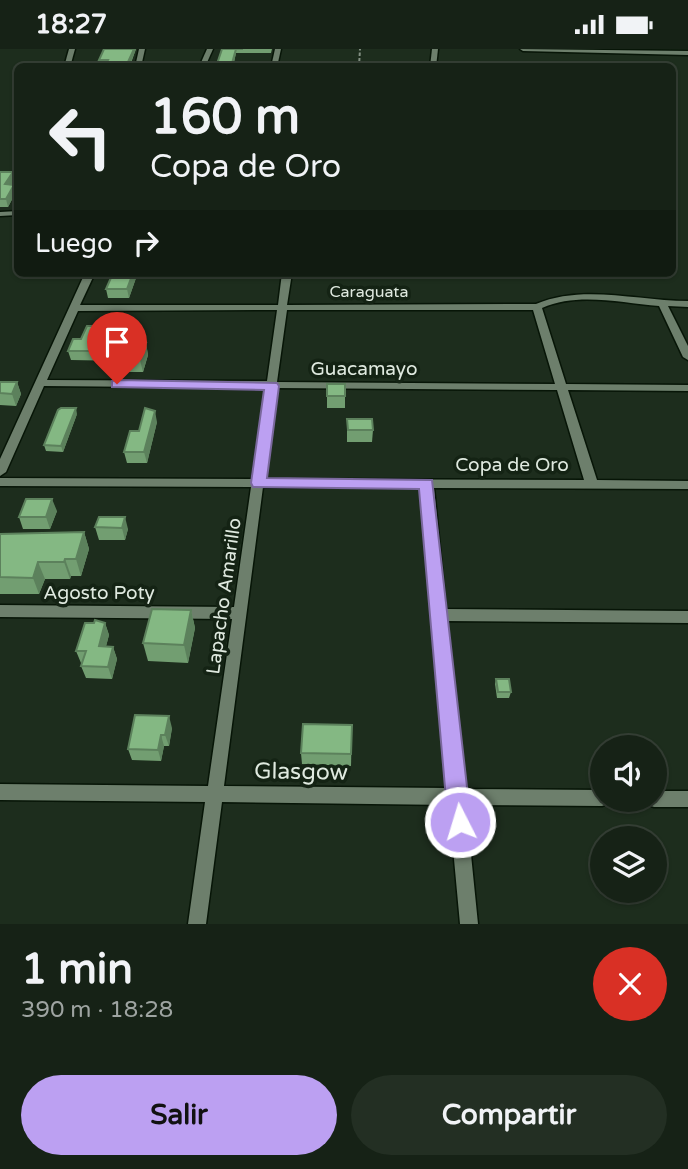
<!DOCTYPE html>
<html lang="es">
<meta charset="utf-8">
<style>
body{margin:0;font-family:"Varela Round",sans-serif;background:#232f23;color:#f1f3f6;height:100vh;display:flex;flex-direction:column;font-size:26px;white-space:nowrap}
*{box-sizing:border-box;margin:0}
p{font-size:23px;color:#9ea4a1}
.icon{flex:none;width:38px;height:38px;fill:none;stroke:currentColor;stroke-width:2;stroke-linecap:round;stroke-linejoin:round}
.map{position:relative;height:875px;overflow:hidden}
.drawer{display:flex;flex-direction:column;background:#162216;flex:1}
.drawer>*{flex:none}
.guide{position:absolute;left:14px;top:14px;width:662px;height:214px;border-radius:10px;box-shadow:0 2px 5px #0004,0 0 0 2px #353f35;background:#162216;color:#f1f3f6;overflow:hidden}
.tools{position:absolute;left:590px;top:686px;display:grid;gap:14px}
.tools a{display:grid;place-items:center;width:77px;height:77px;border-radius:50%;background:#162216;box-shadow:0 2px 5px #0004,0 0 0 2px #353f35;font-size:35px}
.pin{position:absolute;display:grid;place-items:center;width:60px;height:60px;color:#fff;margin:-72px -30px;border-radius:50% 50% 50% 0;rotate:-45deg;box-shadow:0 0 7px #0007}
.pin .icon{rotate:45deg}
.me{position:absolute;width:77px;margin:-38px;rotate:355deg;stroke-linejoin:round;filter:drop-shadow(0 0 5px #0008)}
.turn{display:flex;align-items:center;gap:24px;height:147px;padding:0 21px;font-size:32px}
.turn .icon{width:91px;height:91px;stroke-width:2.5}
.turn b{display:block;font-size:49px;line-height:60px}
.then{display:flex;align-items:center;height:66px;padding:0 21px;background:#0003;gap:14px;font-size:26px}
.round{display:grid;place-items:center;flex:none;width:74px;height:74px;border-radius:37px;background:#232f23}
.summary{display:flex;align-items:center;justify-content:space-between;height:119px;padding:0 21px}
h1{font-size:42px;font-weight:800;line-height:52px}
.primary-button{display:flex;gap:14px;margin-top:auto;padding:14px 21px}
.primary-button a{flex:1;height:80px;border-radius:42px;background:#bca0f2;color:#111;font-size:28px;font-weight:800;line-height:80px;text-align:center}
.primary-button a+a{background:#232f23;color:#f1f3f6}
.status{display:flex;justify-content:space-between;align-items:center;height:49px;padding:0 35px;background:#162216;direction:ltr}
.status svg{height:19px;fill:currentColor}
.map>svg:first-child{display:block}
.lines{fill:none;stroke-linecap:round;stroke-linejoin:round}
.minor-casing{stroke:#071507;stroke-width:3}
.path{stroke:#839083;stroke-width:2;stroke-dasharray:3.5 2;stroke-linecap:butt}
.minor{fill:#6d7f6c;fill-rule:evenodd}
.wall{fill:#729e71}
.shaded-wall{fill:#5c815c}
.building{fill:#84b883;stroke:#5c815c;stroke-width:2}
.route{fill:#bca0f2;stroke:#7a689d;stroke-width:2}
.labels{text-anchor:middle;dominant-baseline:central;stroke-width:7;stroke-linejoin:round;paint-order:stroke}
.far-street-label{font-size:16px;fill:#dfe9df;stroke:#142314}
.street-label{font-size:19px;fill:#dfe9df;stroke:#142314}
.near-street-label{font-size:23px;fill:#dfe9df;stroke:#142314}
</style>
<div class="status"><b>18:27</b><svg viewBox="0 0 49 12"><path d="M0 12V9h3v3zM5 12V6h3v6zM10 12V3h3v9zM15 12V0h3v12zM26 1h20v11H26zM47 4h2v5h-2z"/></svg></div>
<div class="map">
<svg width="688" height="875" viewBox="0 0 688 875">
<rect width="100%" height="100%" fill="#1d2d1d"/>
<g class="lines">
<!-- minor casing -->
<g class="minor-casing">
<g id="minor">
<path d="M69,0H75L70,18H64Z"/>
<path d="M139,0H145L141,18H135Z"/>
<path d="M207,0H213L205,18H199Z"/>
<path d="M275,0H281L277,18H271Z"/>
<path d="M432,0H438L436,18H430Z"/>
<path d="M520,0L688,2V6L523,2Z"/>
<path d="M18,162V166L0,167V163Z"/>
<path d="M85,224H95L80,256H278L282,224H292L287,256L536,255C583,235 638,252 688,252V258L668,257L688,297V311L683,308L659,257C621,254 578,243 542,259L566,335L688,336V342L568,341L597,431L688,432V440L434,439L446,560L688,562V574L447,572L464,740L602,741V751H610L608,755L602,757L466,756L478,875H460L449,756L222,753L206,875H188L205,753L0,751V735L208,737L232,570L0,568V556L234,558L251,438L0,437V429L252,430L266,339L44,337L6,423L0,427V410ZM277,261L267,332L47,331L78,262ZM287,261H533L555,335L277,333ZM276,339L557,341L584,431L265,430ZM263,438L421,439L448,739L224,737Z"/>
<path d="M654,742H688V758H654L648,756L646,751H654Z"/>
</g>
</g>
<!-- path -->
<path class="path" d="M359,18L360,0"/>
<!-- minor -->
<use href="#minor" class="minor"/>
</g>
<!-- wall -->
<g class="wall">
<path d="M136,0L131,14L136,16V18H106V16H100L99,11Z"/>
<path d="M222,0H272L271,4H236L233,18H216Z"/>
<path d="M0,123H13L15,130L12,135L16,143L8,158H0Z"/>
<path d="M113,224H143L142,229H136L129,249H108L106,240Z"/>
<path d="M105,277L108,287L106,290H128L129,296L146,294L148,306L143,323H127L124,312L71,311L68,302L81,290Z"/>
<path d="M0,333H17L21,345L16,357L0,356Z"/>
<rect x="327" y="335" width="18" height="24"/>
<path d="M77,365L63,403L46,402L44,396Z"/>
<path d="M347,370L373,381L372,393H347Z"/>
<path d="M157,373L147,414H127L124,403L139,382Z"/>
<path d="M57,462L50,480H23L19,468Z"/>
<path d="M99,468L128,480L125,491H99L95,478Z"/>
<path d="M84,483L89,500L81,527H71L70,530H45L39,545H0V485Z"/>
<path d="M191,561L195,579L188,614L148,612L143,594Z"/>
<path d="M105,574L109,586L106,597L113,598L117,610L112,630L86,629L81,617L82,614H81L76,602Z"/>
<path d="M496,630L511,643L509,649H497L495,635Z"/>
<path d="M352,676L351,717L302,715L301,704Z"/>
<path d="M172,679L169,697H164L161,712L132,711L128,700Z"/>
</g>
<!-- shaded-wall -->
<g class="shaded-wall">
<path d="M134,0H136L129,18L128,13Z"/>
<path d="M236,0V4L233,18H231Z"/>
<path d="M13,123L15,130L7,142L5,135Z"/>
<path d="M14,136L16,143L8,158L6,150Z"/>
<path d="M133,224H136V229L129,249L127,240Z"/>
<path d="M105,277L108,287L102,300L100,290Z"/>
<path d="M128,290L130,300L126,312L123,302Z"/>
<path d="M146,294L148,306L143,323L140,311Z"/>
<path d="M17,333L21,345L16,357L12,345Z"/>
<path d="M76,359L77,365L63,403L61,397Z"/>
<path d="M155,362L157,373L147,414L144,403Z"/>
<path d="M52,450L57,462L50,480L46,468Z"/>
<path d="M125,468L128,480L125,491L122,479Z"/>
<path d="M84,483L89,500L81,527L76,510Z"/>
<path d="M65,510L71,527L70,530L64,513Z"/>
<path d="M38,513L45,530L39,545L33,529Z"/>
<path d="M191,561L195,579L188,614L184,596Z"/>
<path d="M105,574L109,586L103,609L99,597Z"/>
<path d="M113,598L117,610L112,630L108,618Z"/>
<path d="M169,667L172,679L169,697L165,686Z"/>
<path d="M161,686L164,697L161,712L158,701Z"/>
</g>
<!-- building -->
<g class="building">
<path d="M104,0H134L128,13L136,16L135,18H115L117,15H106L108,11H99Z"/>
<path d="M222,0H243H236L231,18H216Z"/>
<path d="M0,123H13L5,135L14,136L6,150H0Z"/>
<path d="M113,224H133L127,240H106Z"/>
<path d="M87,277H105L100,290H128L123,302H68L73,290H81Z"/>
<path d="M130,294H146L140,311H124Z"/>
<path d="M0,333H17L12,345L0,344Z"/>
<rect x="327" y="335" width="18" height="12"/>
<path d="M61,359H76L61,397L44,396L58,361Z"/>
<path d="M145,359L155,362L144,403H124L130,382H139Z"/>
<path d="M347,370H372L373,381H348Z"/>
<path d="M26,450H52L46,468H19Z"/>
<path d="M99,468H125L122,479L95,478Z"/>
<path d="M84,483L76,510H65L64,513H38L33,529L0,528V485Z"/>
<path d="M152,560L191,561L184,596L143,594Z"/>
<path d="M95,571L105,574L99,597L113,598L108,618L81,617L86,602H76L85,574H94Z"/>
<path d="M496,630H509L511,643H498Z"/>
<path d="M135,666L169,667L165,686H161L158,701L128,700Z"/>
<path d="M303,675L352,676L351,705L301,704Z"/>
</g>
<!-- route -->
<path class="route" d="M117,331L277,334L279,337L267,429L432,431L471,773L467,781L460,784L452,781L448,773L419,440L253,438L251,434L264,341L112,338V332Z"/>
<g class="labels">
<!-- far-street labels -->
<g class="far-street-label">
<text x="369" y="243">Caraguata</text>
</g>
<!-- street labels -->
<g class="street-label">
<text x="364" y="320">Guacamayo</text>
<text x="512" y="416">Copa de Oro</text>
<text x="99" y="544">Agosto Poty</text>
<text transform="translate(224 547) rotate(-82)">Lapacho Amarillo</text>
</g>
<!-- near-street labels -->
<g class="near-street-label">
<text transform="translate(301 723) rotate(1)">Glasgow</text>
</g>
</g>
</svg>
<div class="tools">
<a><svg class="icon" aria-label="sound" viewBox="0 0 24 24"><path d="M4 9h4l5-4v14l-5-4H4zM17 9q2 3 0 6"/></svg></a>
<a><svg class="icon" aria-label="layers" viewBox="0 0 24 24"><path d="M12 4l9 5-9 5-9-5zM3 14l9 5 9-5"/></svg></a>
</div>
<div class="pin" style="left:117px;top:335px;background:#d93025"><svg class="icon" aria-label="arrive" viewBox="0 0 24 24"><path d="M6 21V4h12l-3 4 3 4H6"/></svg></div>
<svg class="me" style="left:460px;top:773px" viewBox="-20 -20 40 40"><circle r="17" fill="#bca0f2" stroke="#fff" stroke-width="3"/><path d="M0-11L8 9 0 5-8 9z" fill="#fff"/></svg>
<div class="guide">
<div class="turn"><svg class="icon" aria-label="left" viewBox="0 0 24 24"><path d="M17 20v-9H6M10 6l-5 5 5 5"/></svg><div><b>160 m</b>Copa de Oro</div></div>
<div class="then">Luego<svg class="icon" aria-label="right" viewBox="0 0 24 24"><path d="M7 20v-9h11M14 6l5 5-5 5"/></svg></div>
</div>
</div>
<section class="drawer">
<div class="summary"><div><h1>1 min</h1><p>390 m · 18:28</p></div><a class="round" style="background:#d93025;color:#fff"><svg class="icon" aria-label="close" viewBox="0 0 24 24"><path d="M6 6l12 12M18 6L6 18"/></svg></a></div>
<div class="primary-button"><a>Salir</a><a>Compartir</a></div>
</section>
